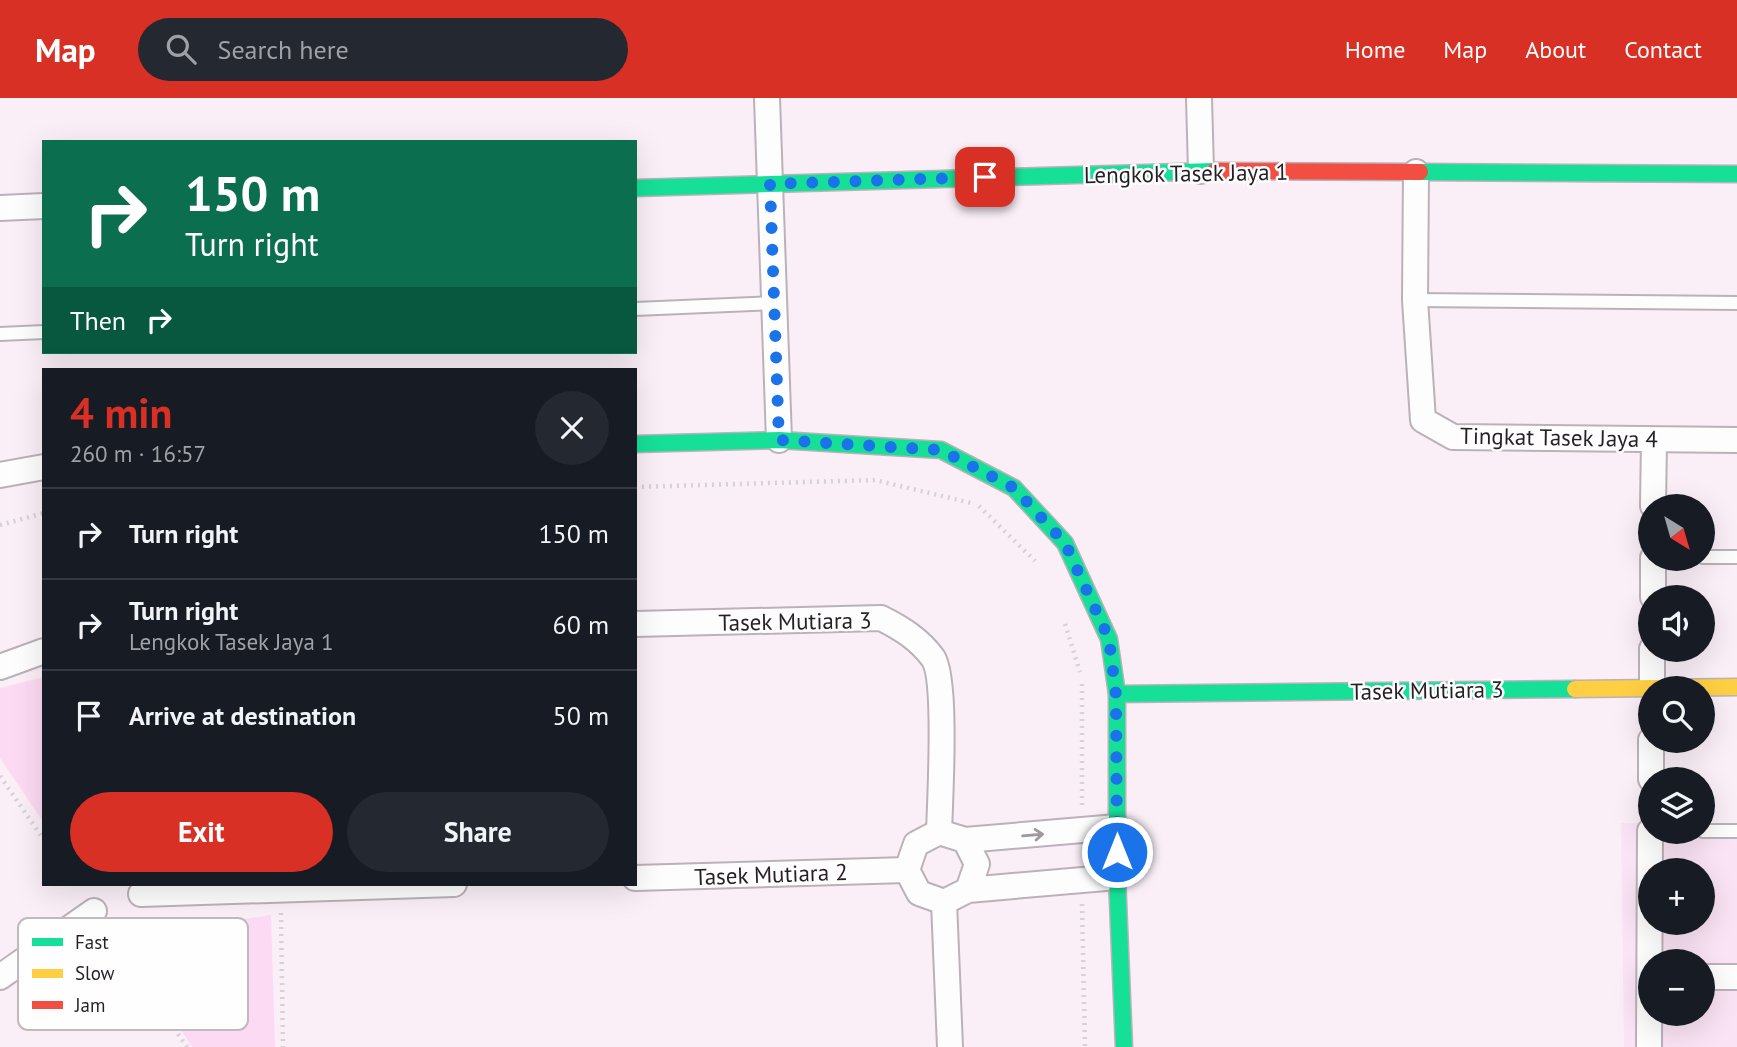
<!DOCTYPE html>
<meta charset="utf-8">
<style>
body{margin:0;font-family:"PT Sans",sans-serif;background:#242831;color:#f1f3f6;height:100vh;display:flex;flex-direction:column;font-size:26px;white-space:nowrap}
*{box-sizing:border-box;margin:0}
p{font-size:23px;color:#9ea1a6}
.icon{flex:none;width:38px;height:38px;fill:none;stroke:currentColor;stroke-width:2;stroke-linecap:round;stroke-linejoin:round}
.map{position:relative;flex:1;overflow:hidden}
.drawer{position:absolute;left:42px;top:270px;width:595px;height:518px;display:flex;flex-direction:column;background:#171b24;border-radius:0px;box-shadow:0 7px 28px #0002}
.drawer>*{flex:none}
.top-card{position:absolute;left:42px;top:42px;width:595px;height:214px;border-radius:0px;box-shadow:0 7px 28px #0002;background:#0b6e4f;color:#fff;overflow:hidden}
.needle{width:46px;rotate:143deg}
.controls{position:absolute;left:1638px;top:396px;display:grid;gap:14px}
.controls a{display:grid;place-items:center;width:77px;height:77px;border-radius:50%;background:#171b24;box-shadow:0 7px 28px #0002;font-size:35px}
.pin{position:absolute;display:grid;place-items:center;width:60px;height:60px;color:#fff;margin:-30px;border-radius:14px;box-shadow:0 4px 10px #0006}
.me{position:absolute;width:77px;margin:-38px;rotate:0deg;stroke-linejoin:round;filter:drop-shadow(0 0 5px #0008)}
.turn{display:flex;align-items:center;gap:24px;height:147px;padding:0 28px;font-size:32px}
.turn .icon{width:91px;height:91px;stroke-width:2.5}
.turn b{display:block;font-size:49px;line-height:60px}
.then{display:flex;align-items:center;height:66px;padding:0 28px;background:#0003;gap:14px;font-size:26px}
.round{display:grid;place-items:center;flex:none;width:74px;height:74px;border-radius:37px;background:#242831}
.headline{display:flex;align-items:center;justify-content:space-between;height:119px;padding:0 28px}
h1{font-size:42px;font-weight:700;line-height:52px;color:#d93025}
.cta{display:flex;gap:14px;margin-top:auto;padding:14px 28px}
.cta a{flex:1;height:80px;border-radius:42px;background:#d93025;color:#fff;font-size:28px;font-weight:700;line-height:80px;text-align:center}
.cta a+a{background:#242831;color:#f1f3f6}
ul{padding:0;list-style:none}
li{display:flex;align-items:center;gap:21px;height:91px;padding:0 28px;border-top:2px solid #363941}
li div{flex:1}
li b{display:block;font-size:26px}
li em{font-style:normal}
header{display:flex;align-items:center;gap:42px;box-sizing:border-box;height:98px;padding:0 35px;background:#d93025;color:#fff}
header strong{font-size:33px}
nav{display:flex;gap:38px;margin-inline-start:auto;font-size:24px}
.search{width:490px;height:63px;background:#242831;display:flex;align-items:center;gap:18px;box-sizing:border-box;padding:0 24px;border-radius:38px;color:#9ea1a6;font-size:26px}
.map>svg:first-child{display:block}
.built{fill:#fae3f4;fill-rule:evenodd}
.green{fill:#fcdaf3}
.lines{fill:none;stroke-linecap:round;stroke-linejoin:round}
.lane-casing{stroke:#bbb1b8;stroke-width:16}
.street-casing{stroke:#bbb1b8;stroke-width:28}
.fast-casing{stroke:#bbb1b8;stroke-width:19}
.slow-casing{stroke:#bbb1b8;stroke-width:19}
.jam-casing{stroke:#bbb1b8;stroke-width:19}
.path{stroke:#d5d2d5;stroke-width:4.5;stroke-dasharray:2 5;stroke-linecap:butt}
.lane{stroke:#fefdfe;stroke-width:12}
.street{stroke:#fefdfe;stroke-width:24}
.fast{stroke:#16e098;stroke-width:16}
.slow{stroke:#ffcf43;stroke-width:16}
.jam{stroke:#f24e42;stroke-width:16}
.oneway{stroke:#9e999d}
.route{stroke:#1a73e8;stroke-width:12;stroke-dasharray:0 21.6}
.labels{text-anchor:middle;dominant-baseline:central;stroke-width:5;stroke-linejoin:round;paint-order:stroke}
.street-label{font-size:23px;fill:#281f26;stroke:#fefefe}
.key{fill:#fefefe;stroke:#bebbbd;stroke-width:2}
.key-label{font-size:19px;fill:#281f26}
</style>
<header>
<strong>Map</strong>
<div class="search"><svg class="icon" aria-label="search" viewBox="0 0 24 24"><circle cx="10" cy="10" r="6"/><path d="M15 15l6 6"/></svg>Search here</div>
<nav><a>Home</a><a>Map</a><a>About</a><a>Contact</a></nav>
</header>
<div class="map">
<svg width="1737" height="949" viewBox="0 0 1737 949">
<rect width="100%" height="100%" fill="#faeff7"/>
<!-- built -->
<path class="built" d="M1621,725H1650V733H1703V725H1737V949H1624ZM1650,772H1703V824H1650ZM1650,863H1703V915H1650Z"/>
<!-- green -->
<g class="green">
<path d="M44,579V725L0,660V590Z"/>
<path d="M271,817L275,949H192L123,840Z"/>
</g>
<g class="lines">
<!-- lane casing -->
<g class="lane-casing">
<g id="lane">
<path d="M1415,202L1737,205"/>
<path d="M635,211L774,205"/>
<path d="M0,236L44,234"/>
<path d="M1703,459H1737"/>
<path d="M1703,733H1737"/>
</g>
</g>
<!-- street casing -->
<g class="street-casing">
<g id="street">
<path d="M767,0L779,342"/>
<path d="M1199,0L1201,73"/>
<path d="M1416,74L1415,202L1423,322L1453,339L1737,342"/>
<path d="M0,110L44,108"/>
<path d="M0,377L44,369"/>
<path d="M1653,408L1654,342"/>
<path d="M1653,499V460"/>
<path d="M635,526L881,520C901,530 919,541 933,560C947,580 940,703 939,734"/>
<path d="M0,569L44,553"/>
<path d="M1652,590V551"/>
<path d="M1651,681V642"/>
<path d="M965,742L1117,729"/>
<path d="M635,780L907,772"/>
<path d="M968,792L977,766L965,742L939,734L916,746L907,772L919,795L944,804L968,792L1117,779"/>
<path d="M141,796L454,786"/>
<path d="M944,804L950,949"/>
<path d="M0,879L94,813"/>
<path d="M1703,879H1737"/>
<path d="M1649,949L1650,733"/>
</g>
</g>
<!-- fast casing -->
<g class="fast-casing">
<g id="fast">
<path d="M1420,74L1737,76"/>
<path d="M635,90L1215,73"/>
<path d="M635,346L779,342L941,352L1014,390L1065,445L1109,541L1117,596V779L1124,949"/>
<path d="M1117,596L1575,591"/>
</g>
</g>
<!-- slow casing -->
<g class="slow-casing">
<path id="slow" d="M1575,591L1737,589"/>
</g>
<!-- jam casing -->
<g class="jam-casing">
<path id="jam" d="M1215,73L1420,74"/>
</g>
<!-- path -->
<g class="path">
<path d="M635,389L875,382L971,405"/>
<path d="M979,408L1035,463"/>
<path d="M0,427L44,415"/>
<path d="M1065,526L1080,574"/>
<path d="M0,678L44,742"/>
<path d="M1082,707V586"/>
<path d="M1082,806L1085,949"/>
<path d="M281,815L283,949"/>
<path d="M107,832L187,949"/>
</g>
<!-- lane -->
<use href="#lane" class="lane"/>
<!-- street -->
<use href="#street" class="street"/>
<!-- fast -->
<use href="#fast" class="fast"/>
<!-- slow -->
<use href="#slow" class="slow"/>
<!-- jam -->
<use href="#jam" class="jam"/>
</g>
<!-- one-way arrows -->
<defs><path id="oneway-shaft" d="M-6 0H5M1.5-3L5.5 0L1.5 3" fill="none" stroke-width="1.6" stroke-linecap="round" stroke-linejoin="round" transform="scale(1.75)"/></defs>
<use class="oneway" href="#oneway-shaft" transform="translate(1033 737) rotate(-5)"/>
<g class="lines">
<!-- route -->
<path class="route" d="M985,79L770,86L779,342L941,352L1014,390L1065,445L1109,541L1116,597L1117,754"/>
</g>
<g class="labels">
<!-- street labels -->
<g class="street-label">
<text transform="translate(1186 75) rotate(-1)">Lengkok Tasek Jaya 1</text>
<text transform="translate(1559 339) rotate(1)">Tingkat Tasek Jaya 4</text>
<text transform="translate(795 523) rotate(-1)">Tasek Mutiara 3</text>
<text transform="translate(1427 592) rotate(-1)">Tasek Mutiara 3</text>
<text transform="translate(771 776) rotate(-2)">Tasek Mutiara 2</text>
</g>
</g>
<!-- legend -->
<rect x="18" y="820" width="230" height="112" rx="10" class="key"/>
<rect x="32" y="840" width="31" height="8" fill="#16e098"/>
<rect x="32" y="871" width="31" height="9" fill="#ffcf43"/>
<rect x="32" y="903" width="31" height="8" fill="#f24e42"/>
<g class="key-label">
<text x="75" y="851">Fast</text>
<text x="75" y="882">Slow</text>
<text x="75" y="914">Jam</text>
</g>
</svg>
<div class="controls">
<a><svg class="needle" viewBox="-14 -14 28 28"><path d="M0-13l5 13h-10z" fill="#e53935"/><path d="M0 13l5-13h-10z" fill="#9ea1a6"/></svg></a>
<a><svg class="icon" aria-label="sound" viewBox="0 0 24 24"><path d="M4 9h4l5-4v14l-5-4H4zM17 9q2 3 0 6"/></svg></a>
<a><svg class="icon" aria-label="search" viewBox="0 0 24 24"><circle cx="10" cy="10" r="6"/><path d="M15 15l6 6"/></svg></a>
<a><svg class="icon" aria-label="layers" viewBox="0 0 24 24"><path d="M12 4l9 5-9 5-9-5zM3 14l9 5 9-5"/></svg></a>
<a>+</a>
<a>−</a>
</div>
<div class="pin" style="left:985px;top:79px;background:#d93025"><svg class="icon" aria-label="arrive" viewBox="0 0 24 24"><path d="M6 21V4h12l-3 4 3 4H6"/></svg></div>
<svg class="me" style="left:1117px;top:754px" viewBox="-20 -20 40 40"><circle r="17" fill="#1a73e8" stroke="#fff" stroke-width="3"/><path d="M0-11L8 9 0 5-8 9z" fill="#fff"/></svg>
<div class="top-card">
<div class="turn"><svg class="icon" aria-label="right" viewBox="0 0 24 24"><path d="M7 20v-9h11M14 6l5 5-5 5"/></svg><div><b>150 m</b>Turn right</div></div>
<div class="then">Then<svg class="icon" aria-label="right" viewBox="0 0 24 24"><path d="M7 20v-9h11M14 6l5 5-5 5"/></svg></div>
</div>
<section class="drawer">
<div class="headline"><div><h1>4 min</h1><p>260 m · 16:57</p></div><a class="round"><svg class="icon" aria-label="close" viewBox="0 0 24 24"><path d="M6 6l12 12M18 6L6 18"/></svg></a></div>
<ul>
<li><svg class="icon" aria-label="right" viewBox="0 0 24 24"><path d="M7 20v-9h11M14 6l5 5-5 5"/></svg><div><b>Turn right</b></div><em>150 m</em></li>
<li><svg class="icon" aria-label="right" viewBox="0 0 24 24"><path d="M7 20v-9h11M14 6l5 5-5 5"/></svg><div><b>Turn right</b><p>Lengkok Tasek Jaya 1</p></div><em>60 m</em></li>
<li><svg class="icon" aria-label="arrive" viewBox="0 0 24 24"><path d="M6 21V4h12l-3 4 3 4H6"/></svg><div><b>Arrive at destination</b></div><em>50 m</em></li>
</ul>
<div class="cta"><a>Exit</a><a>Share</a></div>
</section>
</div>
